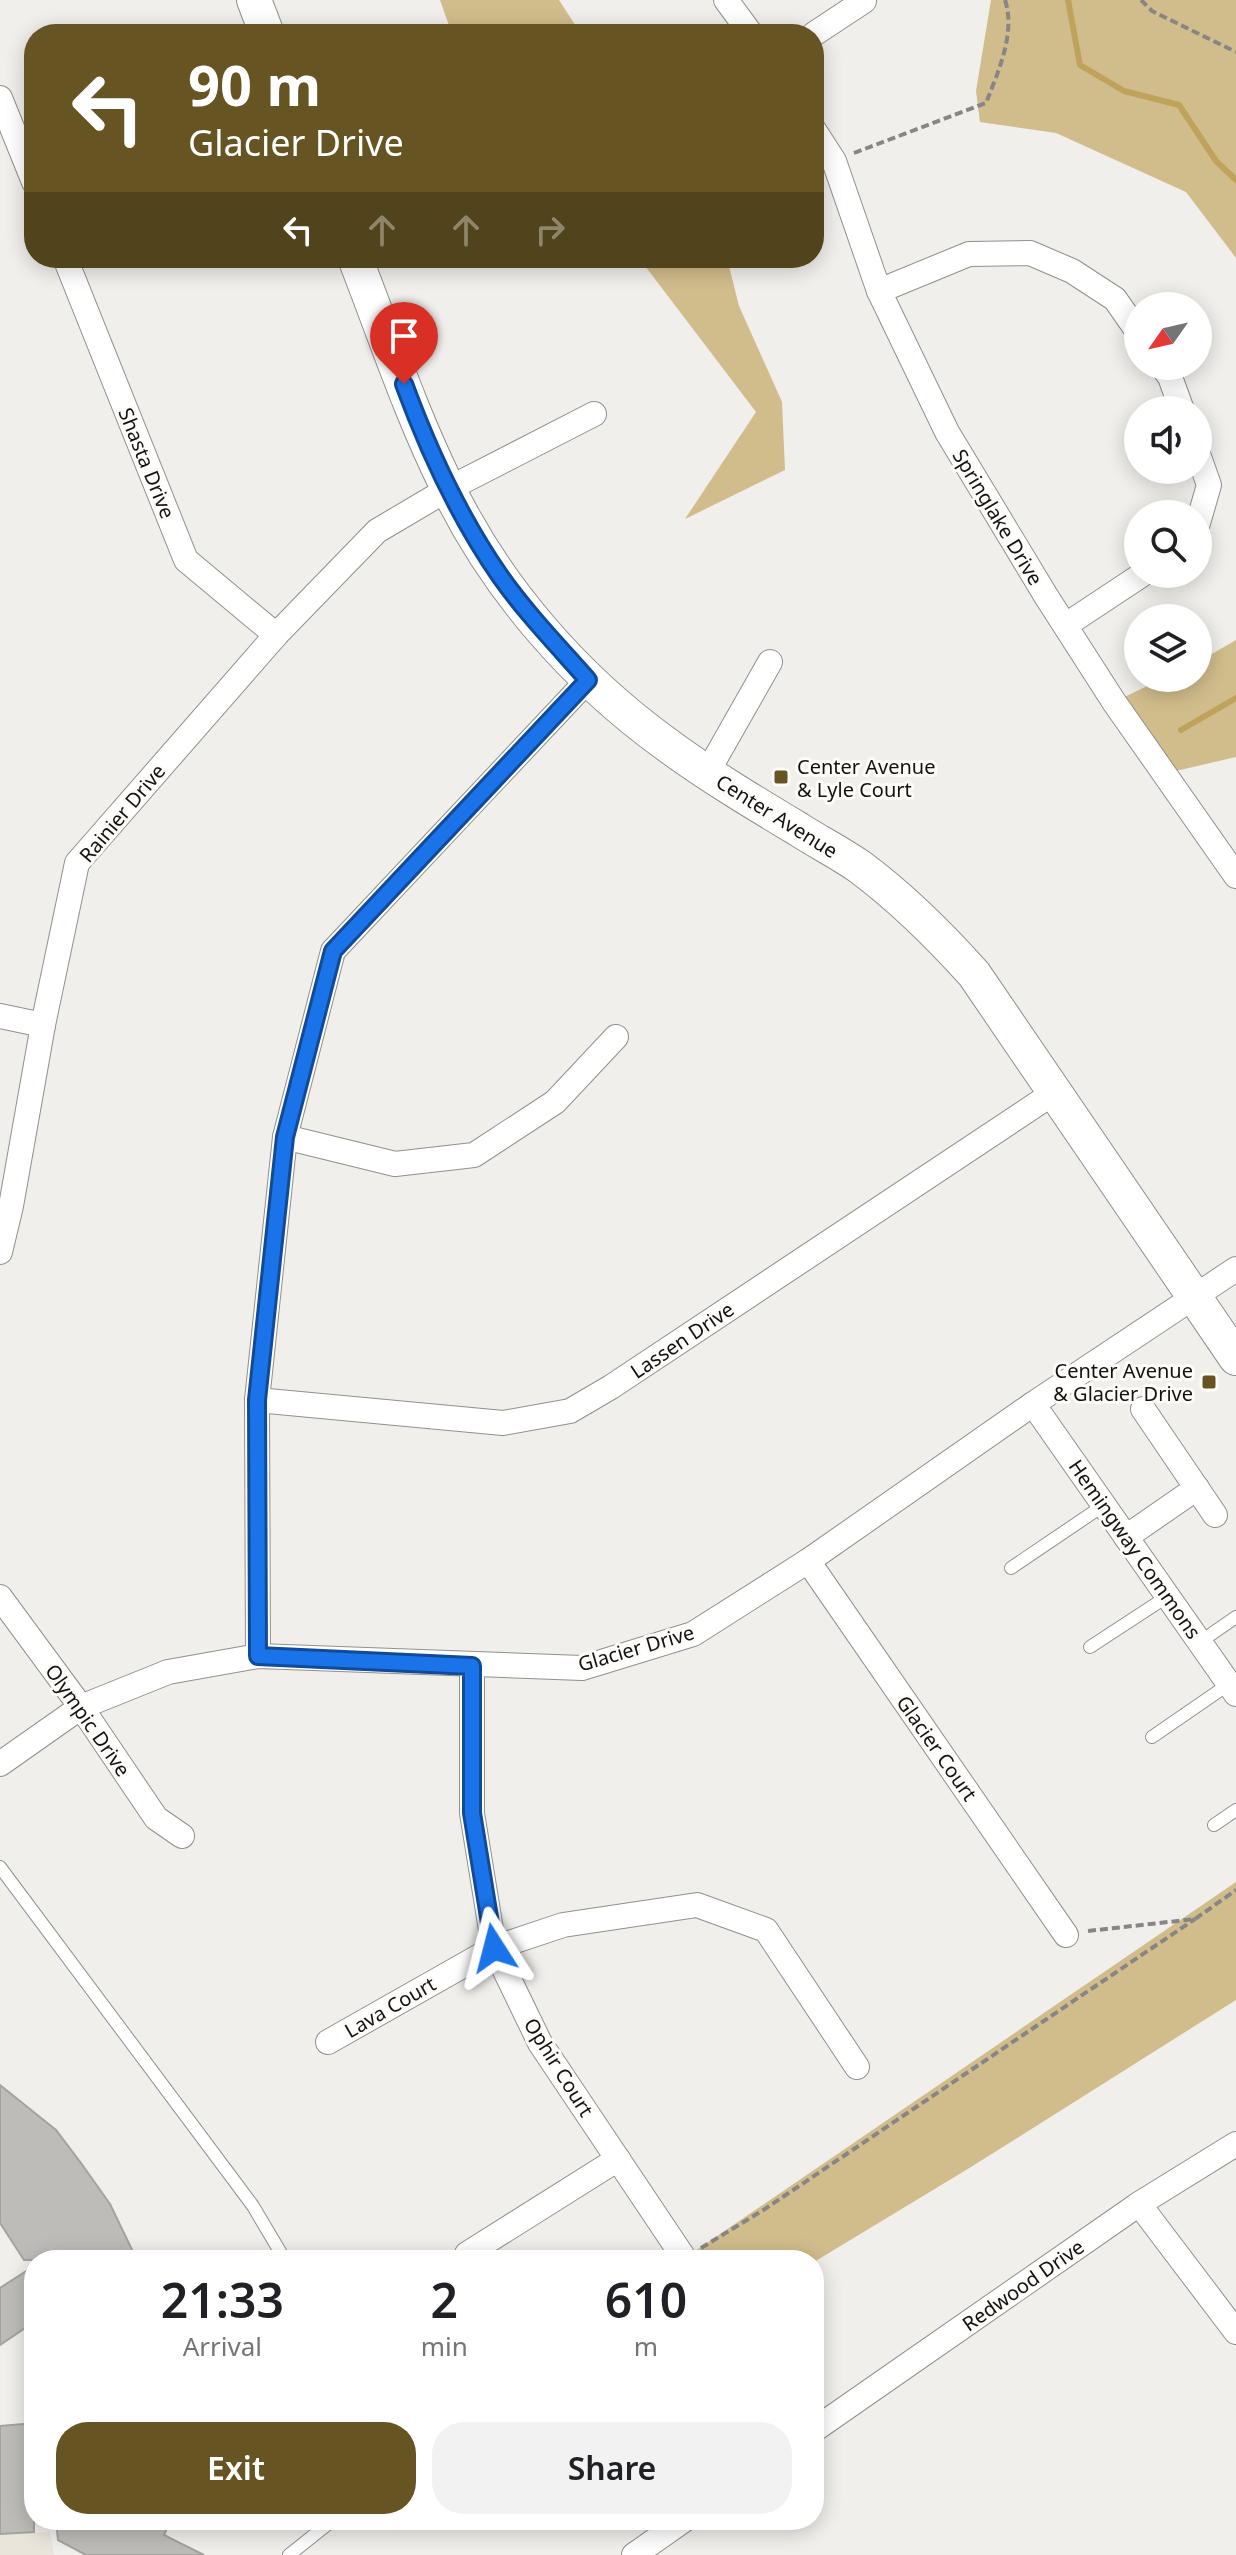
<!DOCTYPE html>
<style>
body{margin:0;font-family:"Noto Sans",sans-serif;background:#f2f2f2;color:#202124;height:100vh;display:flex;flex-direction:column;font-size:30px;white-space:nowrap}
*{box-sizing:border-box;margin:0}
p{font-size:26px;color:#757577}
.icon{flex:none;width:44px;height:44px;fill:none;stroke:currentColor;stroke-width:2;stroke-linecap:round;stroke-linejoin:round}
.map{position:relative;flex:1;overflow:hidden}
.details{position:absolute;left:24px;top:2250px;width:800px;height:280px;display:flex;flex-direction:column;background:#fff;border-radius:32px;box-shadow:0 4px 20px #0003}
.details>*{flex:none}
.hud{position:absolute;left:24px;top:24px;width:800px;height:244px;border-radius:32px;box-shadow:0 4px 20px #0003;background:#665422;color:#fff;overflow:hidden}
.needle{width:52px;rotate:236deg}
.controls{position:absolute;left:1124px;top:292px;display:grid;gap:16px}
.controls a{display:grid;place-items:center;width:88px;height:88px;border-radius:50%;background:#fff;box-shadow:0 4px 20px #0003;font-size:40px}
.pin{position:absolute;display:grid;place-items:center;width:68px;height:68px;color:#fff;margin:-82px -34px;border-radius:50% 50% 50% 0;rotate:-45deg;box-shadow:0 0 8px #0007}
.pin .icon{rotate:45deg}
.me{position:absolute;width:88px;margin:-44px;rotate:351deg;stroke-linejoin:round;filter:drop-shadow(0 0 6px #0008)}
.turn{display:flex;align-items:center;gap:28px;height:168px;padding:0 32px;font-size:36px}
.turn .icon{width:104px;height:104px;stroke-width:2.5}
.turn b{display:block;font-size:56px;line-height:68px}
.lanes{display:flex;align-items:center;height:76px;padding:0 32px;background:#0003;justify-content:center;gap:40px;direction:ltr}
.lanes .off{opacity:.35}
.eta{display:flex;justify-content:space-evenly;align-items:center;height:136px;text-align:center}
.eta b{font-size:48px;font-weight:600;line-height:56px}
.cta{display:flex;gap:16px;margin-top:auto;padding:16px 32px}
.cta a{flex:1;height:92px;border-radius:32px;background:#665422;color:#fff;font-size:32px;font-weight:600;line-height:92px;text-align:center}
.cta a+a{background:#f2f2f2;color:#202124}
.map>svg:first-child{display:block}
.built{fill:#e9e5da}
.green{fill:#d1bd8c}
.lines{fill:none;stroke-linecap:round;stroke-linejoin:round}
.stream{stroke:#bfa35a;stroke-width:6}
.building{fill:#bdbcb9;stroke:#a4a3a0;stroke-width:2}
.lane-casing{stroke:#91908d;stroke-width:14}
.street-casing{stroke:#91908d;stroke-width:26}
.secondary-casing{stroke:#91908d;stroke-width:36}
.path{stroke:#878684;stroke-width:4;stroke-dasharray:8 4;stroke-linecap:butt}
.lane{stroke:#fff;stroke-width:12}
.street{stroke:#fff;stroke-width:24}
.secondary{stroke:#fff;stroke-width:34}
.route-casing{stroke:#114b97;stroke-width:20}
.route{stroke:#1a73e8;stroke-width:14}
.poi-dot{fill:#665422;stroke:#fefcf9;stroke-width:3}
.labels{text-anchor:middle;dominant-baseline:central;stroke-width:6;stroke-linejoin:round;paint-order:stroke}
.street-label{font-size:20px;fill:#131211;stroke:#fefcf9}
.poi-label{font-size:20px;fill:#131211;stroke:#fefcf9;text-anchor:start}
</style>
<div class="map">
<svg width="1236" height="2555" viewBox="0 0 1236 2555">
<rect width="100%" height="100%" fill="#f0efec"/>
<!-- built -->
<path class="built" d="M50,2532L54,2555H0V2534Z"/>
<!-- green -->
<g class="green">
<path d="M440,0H559L581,34H452Z"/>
<path d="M991,0H1236V258L1186,192L1056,133L980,122L976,91Z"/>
<path d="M639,258H727L739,306L782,402L785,470L685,519L756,412Z"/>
<path d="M1236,640V757L1163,774L1114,702L1164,678H1198V662Z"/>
<path d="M1236,1882V2000L971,2167L814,2262L682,2260Z"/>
</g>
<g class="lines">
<!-- stream -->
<g class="stream">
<path d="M1068,0L1080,65L1124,91L1179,105L1216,161L1236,180"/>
<path d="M1181,730L1236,698"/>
</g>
</g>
<!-- building -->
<g class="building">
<path d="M0,2085L56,2130L81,2163L110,2204L137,2260H24L0,2223Z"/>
<path d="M34,2266V2322L0,2345V2288Z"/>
<path d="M34,2423V2532L0,2534V2426Z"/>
<path d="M56,2520H112L127,2528L131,2520H171L164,2535L204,2555H86L58,2540Z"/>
</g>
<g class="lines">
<!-- lane casing -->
<g class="lane-casing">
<g id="lane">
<path d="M1011,1568L1104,1505"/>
<path d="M1200,1642L1236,1617"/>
<path d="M1090,1647L1168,1596"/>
<path d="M1152,1737L1229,1684"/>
<path d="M1214,1825L1236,1810"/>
<path d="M0,1867L253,2206L285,2260"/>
<path d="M289,2555L333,2520"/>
</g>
</g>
<!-- street casing -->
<g class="street-casing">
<g id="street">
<path d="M726,0L751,34"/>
<path d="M814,34L864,1"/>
<path d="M0,98L34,182"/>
<path d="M814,130L834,161L879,291L947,432L1046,596L1114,702L1236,876"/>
<path d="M65,258L186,560L276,635"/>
<path d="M879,291L969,254L1030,253L1072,271L1115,299L1138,332"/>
<path d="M1162,366L1170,377L1182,410"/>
<path d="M1198,454L1209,485L1198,523"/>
<path d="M1066,625L1143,574"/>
<path d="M707,773L770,662"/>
<path d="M0,1016L43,1025"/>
<path d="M285,1137L395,1164L474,1155L555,1102L616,1037"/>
<path d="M0,1252L11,1206L43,1025L77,863L276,635L377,531L448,489L594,414"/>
<path d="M257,1400L503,1423L570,1411L611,1387L1055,1092"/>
<path d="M1033,1404L1236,1694"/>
<path d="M1143,1409L1215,1515"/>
<path d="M1126,1537L1197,1488"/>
<path d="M808,1561L1066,1935"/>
<path d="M0,1597L81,1707L156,1818L182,1836"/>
<path d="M258,1656L257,1400L285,1137L333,951L588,680"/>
<path d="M472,1666V1813L494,1948L540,2043L684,2258"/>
<path d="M0,1764L81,1707L168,1672L258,1656L582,1668L693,1634L808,1561L1033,1404L1236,1269"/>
<path d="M328,2042L494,1948L563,1925L697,1905L766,1930L857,2067"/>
<path d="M1139,2204L1236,2332"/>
<path d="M467,2254L618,2159"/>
<path d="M814,2430L1139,2204L1236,2144"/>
<path d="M634,2555L684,2520"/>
</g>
</g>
<!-- secondary casing -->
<g class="secondary-casing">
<g id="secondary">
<path d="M254,0L267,34"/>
<path d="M355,258C385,335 411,414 448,488C497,589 575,678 666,744C708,775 753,802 798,829C818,842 840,853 860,867C903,899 939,935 974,974L1236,1358"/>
</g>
</g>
<!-- path -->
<g class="path">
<path d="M1141,0L1152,11L1236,52"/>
<path d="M854,153L986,103C998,72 1016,33 1005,0"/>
<path d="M1088,1931L1195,1919L1236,1890"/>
<path d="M701,2248L765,2209L1195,1919"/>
</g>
<!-- lane -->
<use href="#lane" class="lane"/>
<!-- street -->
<use href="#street" class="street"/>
<!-- secondary -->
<use href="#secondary" class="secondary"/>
</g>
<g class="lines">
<!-- route casing -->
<g class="route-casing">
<path id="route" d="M404,384C429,452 459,517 500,576C526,613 558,646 588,680L333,951L285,1137L257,1400L258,1656L472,1666V1813L494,1948"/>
</g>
<!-- route -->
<use href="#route" class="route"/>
</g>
<!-- markers -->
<g class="poi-dot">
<rect x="773" y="769" width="16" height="16" rx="4"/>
<rect x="1201" y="1374" width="16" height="16" rx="4"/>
</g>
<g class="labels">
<!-- street labels -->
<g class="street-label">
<text transform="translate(147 463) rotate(68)">Shasta Drive</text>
<text transform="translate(998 517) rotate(59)">Springlake Drive</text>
<text transform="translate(122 813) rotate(-50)">Rainier Drive</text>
<text transform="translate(777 816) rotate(32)">Center Avenue</text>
<text transform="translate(682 1340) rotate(-34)">Lassen Drive</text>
<text transform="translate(1135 1549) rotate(55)">Hemingway Commons</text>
<text transform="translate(636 1648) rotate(-16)">Glacier Drive</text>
<text transform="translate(88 1720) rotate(55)">Olympic Drive</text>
<text transform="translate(937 1748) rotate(55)">Glacier Court</text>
<text transform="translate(390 2007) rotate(-30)">Lava Court</text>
<text transform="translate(559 2067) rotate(58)">Ophir Court</text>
<text transform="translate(1023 2285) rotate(-35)">Redwood Drive</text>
</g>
<!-- poi labels -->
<g class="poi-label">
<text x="797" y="766">Center Avenue<tspan x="797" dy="23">&amp; Lyle Court</tspan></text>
<text x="1193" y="1370" text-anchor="end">Center Avenue<tspan x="1193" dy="23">&amp; Glacier Drive</tspan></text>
</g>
</g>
</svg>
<div class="controls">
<a><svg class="needle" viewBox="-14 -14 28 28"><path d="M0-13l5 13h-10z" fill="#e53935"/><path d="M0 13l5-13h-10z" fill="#757577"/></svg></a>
<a><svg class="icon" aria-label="sound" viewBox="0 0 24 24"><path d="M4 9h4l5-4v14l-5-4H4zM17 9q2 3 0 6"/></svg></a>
<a><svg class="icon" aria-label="search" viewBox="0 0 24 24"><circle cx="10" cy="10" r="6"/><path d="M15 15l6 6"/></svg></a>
<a><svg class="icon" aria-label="layers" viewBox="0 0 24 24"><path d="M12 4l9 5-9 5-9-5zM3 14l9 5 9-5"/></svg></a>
</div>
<div class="pin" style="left:404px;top:384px;background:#d93025"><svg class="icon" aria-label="arrive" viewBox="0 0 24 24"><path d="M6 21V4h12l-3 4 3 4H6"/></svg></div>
<svg class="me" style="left:494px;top:1948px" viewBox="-20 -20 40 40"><path d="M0-17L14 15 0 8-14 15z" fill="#1a73e8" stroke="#fff" stroke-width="4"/></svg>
<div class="hud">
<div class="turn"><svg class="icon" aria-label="left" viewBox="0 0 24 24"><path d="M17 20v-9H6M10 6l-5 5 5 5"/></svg><div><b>90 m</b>Glacier Drive</div></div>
<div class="lanes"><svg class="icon" aria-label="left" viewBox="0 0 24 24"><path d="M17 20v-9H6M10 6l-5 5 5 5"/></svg><svg class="icon off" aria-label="ahead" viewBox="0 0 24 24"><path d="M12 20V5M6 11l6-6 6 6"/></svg><svg class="icon off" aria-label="ahead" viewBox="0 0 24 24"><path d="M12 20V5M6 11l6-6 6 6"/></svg><svg class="icon off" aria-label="right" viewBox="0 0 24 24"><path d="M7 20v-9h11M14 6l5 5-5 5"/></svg></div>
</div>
<section class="details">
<div class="eta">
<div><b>21:33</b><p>Arrival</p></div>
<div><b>2</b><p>min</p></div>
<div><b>610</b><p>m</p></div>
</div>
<div class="cta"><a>Exit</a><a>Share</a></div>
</section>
</div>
